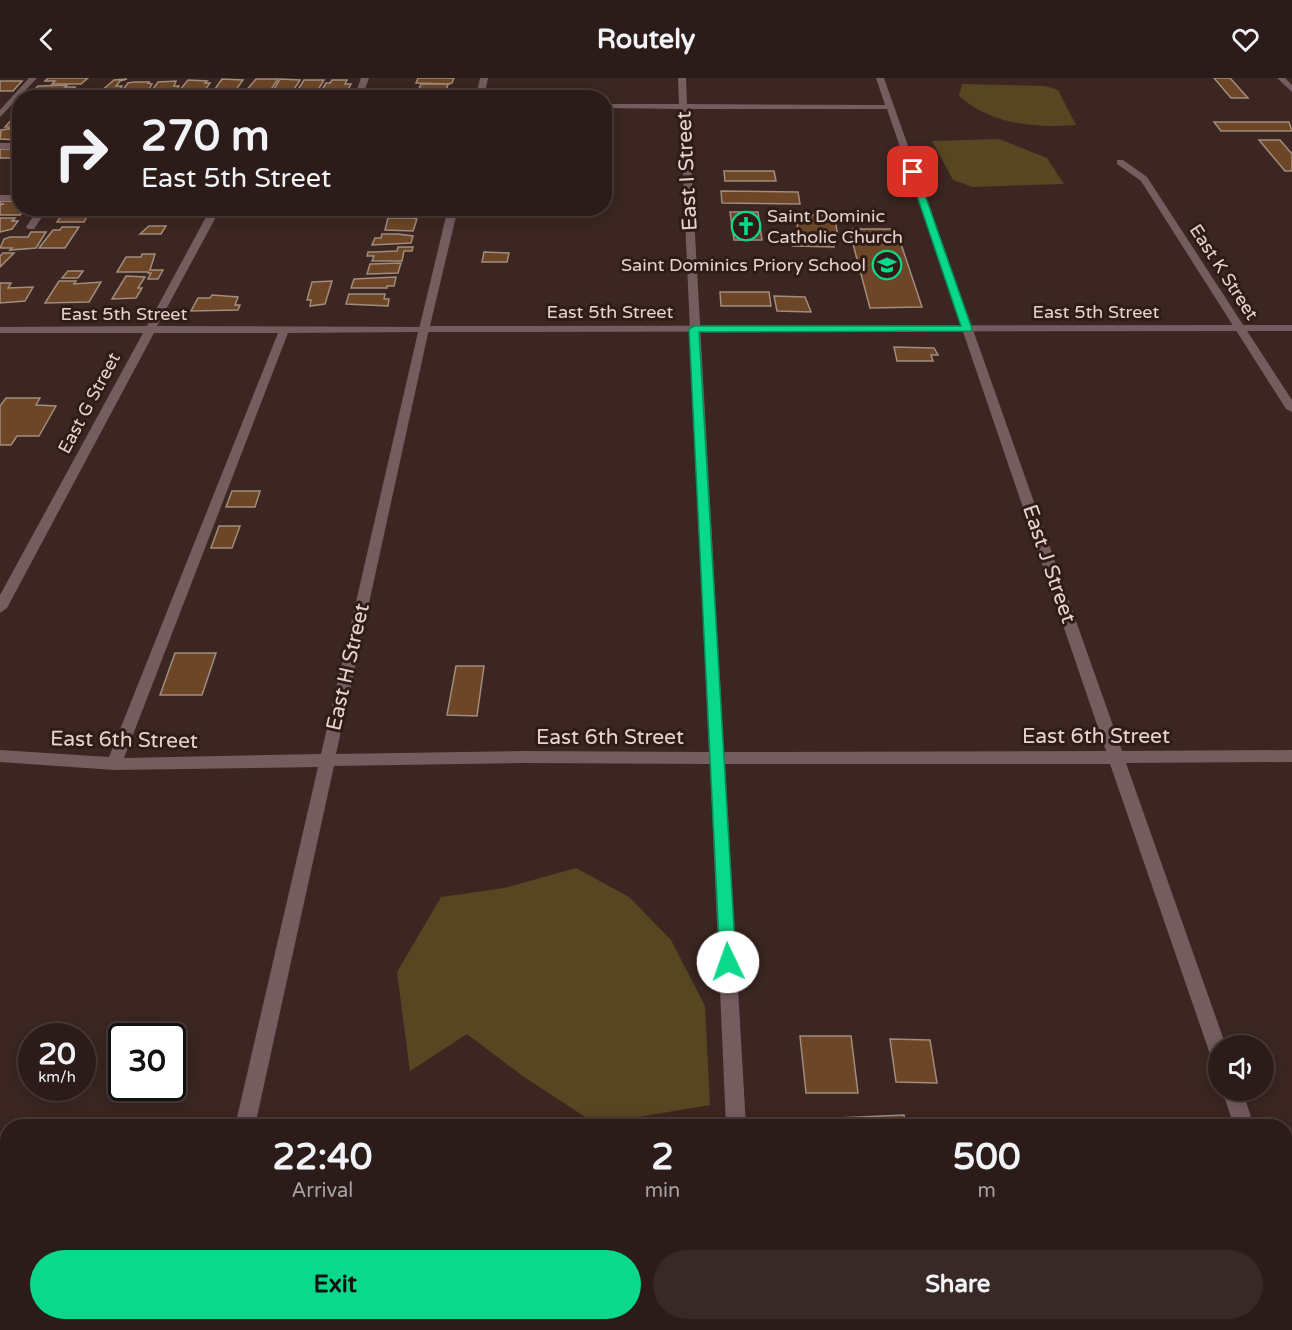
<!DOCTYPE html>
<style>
body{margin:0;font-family:"Varela Round",sans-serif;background:#382926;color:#f1f3f6;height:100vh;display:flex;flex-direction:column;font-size:22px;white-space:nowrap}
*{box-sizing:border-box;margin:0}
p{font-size:20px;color:#a6a1a2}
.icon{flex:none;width:33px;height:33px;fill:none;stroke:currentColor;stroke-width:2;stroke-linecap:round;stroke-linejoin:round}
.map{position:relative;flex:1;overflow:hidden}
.drawer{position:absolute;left:0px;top:1041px;width:1293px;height:212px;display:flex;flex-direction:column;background:#2c1c19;border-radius:24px 24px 0 0;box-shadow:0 3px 15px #0003,0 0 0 2px #483a38}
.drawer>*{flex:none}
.top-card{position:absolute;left:12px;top:12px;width:600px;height:126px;border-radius:24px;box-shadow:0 3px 15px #0003,0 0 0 2px #483a38;background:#2c1c19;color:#f1f3f6;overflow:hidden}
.tools{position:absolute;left:1208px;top:957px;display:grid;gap:12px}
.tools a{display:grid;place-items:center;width:66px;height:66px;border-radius:50%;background:#2c1c19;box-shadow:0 3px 15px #0003,0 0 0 2px #483a38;font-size:30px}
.speed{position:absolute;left:18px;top:945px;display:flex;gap:12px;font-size:30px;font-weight:700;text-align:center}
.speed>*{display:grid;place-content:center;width:78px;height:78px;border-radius:50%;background:#2c1c19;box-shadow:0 3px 15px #0003,0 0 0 2px #483a38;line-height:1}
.speed small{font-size:15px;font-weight:400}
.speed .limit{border:3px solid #111;border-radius:9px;background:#fff;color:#111}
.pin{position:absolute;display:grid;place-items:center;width:51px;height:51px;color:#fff;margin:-26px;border-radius:12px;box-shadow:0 3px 9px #0006}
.me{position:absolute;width:66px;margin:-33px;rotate:357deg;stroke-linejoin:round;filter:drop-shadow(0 0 4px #0008)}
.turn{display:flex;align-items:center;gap:21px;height:126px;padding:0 30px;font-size:27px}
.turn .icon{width:78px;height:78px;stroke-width:2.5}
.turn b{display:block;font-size:42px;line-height:51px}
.eta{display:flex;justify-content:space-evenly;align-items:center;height:102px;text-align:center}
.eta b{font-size:36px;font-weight:700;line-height:42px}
.cta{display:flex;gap:12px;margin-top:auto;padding:12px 30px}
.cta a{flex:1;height:69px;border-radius:36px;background:#0ad98b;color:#111;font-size:24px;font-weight:700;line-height:69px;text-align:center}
.cta a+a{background:#382926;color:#f1f3f6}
header{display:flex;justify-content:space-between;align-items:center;height:78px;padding:0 30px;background:#2c1c19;font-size:27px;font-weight:700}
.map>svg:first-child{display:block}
.green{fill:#574622}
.building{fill:#6c4626;stroke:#a18d7d;stroke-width:1.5}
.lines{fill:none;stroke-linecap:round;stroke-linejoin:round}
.minor{fill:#745c5f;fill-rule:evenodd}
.tertiary{fill:#745c5f;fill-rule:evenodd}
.route{fill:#0ad98b;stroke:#068d5a;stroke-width:1.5}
.labels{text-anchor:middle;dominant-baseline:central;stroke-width:6;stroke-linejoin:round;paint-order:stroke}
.far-poi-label{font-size:18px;fill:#e3d4d1;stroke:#301c17;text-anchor:start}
.far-street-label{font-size:18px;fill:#e3d4d1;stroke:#301c17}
.street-label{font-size:21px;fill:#e3d4d1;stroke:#301c17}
</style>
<header><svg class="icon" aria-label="back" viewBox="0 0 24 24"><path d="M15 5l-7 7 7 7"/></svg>Routely<svg class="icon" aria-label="heart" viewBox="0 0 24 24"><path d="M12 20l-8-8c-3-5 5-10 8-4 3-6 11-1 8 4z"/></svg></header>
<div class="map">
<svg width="1292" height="1252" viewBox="0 0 1292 1252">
<rect width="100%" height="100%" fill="#3b2621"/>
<!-- green -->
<g class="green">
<path d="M962,6L1045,8L1058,12L1076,47C1034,50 992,47 959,18Z"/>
<path d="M999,61L1047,80L1064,106L973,109L953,102L932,63Z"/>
<path d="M576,790L629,819L671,862L705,928L710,1027L596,1046L524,999L467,956L410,993L397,894L441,819L504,810Z"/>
</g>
<!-- building -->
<g class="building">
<path d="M48,0H88L81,6H52L55,3H45Z"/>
<path d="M418,0H454L452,5L449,6L416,5Z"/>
<path d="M1214,0H1230L1248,20H1231Z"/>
<path d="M127,1L120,3L116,8H122L117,15H99L114,2Z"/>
<path d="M222,1L243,2L233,16L212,15Z"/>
<path d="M256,1H278L268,16L244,15Z"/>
<path d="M280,1L300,2L291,16H271Z"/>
<path d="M188,2L207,3L205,5H210L202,16H182L184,14L179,13Z"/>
<path d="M304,2H324L315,17L295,16Z"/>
<path d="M332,2H347L345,6H351L346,15H320L326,5H330Z"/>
<path d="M0,3H22L13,13H0Z"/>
<path d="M176,3L174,8H179L175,15H150L158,4Z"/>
<path d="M134,4H149L148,5L152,6L148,13H122L128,5Z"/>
<path d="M421,6H448L446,13H418Z"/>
<path d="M67,7L65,9H75L66,17L36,18L32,15L38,8Z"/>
<path d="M19,37L20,49H5L13,40Z"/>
<path d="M1214,44H1289L1292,53H1221Z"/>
<path d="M14,50H20V62L0,61L1,52Z"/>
<path d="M1259,62H1280L1292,76V93H1285Z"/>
<path d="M0,71H16L14,73H20V80H0Z"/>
<path d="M724,93H774L776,103H725Z"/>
<path d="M721,113L798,114L800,126L722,125Z"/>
<path d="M0,123H20V130H28L20,137H0V127L4,126H0Z"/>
<path d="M66,130H92L84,144H57Z"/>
<path d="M156,130H189L187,135H171L154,134Z"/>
<path d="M730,134H758L762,162H734Z"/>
<path d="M796,137H834L838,158H832L834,169L793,168L791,155H798Z"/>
<path d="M0,140H15L12,143H18L12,151L0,154Z"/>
<path d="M388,140H412L417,141L413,153L385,152Z"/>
<path d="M149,148H166L161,156H140Z"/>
<path d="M62,149H79L65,170H39L53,152H60Z"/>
<path d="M849,151H896L922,229L870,230Z"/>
<path d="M31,154H46L36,170L10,172L12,170H0L4,161L10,159H28Z"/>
<path d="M382,156H398L413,158L411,165L372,167L375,160H381Z"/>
<path d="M398,169H413L412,173H404L402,183H372L374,178H367L368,174H374L397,173Z"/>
<path d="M484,174L509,175L507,184H482Z"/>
<path d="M3,175H14L0,189V178Z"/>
<path d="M142,176H155L150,192H163L158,201H148L151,195H148V194H117L126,179H141Z"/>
<path d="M401,185L398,195L367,196L370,186Z"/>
<path d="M68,193H83L78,200H62Z"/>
<path d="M126,198L145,199L138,210H142L136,220L112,221Z"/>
<path d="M396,199L394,208H387V210H351L354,201Z"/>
<path d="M59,203H76L74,206L101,204L89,224L45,225Z"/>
<path d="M332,203L325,226L310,228L311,222H307L312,204Z"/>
<path d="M0,205H11L8,210L33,209L25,223L0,225Z"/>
<path d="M720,214H769L771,228H721Z"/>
<path d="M349,216H385L384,221H389L388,228L346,226Z"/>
<path d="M212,217L238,219L235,227H240L238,232L191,233L198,220H210Z"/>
<path d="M774,218L805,219L811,234L777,233Z"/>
<path d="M894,269L934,270L938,277H931L933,283H897Z"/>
<path d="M6,320H40L36,327L56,328L39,358H17L11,367H0V328Z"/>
<path d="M232,413H260L255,429H226Z"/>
<path d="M219,448H240L232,470H211Z"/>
<path d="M175,575H216L202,617H160Z"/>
<path d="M456,588H484L477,638L447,637Z"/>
<path d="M800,958H851L858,1015H806Z"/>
<path d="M890,961L930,962L937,1005L896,1004Z"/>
<path d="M904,1037L906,1048H816L815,1041Z"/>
<path d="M965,1245H1001L1002,1252H966Z"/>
</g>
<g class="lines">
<!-- minor -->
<g class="minor">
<path d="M29,0H37L0,39V32Z"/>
<path d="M361,0H369L362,20H354Z"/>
<path d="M678,0H686L687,26L885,27L876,0H884L1122,673L1292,672V684L1126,685L1226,968H1218V982L1211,979L1110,686H725L746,1048H726L710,686L524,685L334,688L255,1048H235L318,689L114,692L0,684V672L109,679L278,255H154L7,530L0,535V517L143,255H0V249L147,248L206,139L211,136L216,139L157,248L428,249L429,251L336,676L524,673L709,674L680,31L604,30V26H679ZM688,31H887L1106,673L724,674ZM418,254L321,676L124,680L288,255Z"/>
<path d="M1277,0H1285L1292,7V14Z"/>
<rect x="0" y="65" width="20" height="6"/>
<path d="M1117,82H1123L1147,99L1292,322V334L1286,331L1141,103L1117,86Z"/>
<rect x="0" y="117" width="20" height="6"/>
<path d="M39,130H48L34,151H28L26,149Z"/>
<path d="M1222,1012H1242L1254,1048H1234Z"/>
<path d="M1286,1156L1292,1159V1197L1286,1194Z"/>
<path d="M191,1245H213L211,1252H189Z"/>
<path d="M734,1245H756L757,1252H735Z"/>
</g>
<!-- tertiary -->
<g class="tertiary">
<path d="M480,0H488L484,20H476Z"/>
<path d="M448,130H458L430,248L1292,247V253L424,254L419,251Z"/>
</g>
</g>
<!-- route -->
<path class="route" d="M913,91L917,94L972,251L971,253L699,254L736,884L734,890L728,892L722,890L720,884L689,251L694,248H961L909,94Z"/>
<!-- icons -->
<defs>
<g id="church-ring" transform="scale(1.5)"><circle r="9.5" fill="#301c17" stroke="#0ad98b" stroke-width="1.5"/><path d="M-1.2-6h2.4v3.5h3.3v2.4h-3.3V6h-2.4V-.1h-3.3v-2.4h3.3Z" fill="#0ad98b"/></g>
<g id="school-ring" transform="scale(1.5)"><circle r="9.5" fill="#301c17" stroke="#0ad98b" stroke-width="1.5"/><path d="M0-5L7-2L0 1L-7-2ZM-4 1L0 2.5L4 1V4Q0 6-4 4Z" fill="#0ad98b"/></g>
</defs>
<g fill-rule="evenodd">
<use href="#church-ring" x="746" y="148"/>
<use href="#school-ring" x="887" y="187"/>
</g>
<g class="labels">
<!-- far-poi labels -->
<g class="far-poi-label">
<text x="767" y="138">Saint Dominic<tspan x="767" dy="21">Catholic Church</tspan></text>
<text x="866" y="187" text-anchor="end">Saint Dominics Priory School</text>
</g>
<!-- far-street labels -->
<g class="far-street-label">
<text transform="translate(1224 194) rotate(57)">East K Street</text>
<text x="610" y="234">East 5th Street</text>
<text x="1096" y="234">East 5th Street</text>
<text x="124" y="236">East 5th Street</text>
<text transform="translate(89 325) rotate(-62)">East G Street</text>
</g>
<!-- street labels -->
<g class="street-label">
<text transform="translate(687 93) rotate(-93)">East I Street</text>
<text transform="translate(1049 486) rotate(71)">East J Street</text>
<text transform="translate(348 589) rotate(-77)">East H Street</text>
<text x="1096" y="658">East 6th Street</text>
<text x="610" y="659">East 6th Street</text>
<text transform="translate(124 662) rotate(1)">East 6th Street</text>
</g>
</g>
</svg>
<div class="tools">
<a><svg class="icon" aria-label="sound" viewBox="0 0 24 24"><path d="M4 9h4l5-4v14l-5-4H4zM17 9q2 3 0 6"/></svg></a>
</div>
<div class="speed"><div>20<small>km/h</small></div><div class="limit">30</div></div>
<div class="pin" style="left:913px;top:94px;background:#d93025"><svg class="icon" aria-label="arrive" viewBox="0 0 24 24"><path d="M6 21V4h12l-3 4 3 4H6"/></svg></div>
<svg class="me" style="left:728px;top:884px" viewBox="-20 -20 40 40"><circle r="19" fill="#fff"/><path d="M0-13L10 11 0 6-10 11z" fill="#0ad98b"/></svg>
<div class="top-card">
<div class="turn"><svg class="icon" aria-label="right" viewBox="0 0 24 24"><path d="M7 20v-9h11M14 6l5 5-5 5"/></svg><div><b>270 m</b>East 5th Street</div></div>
</div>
<section class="drawer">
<div class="eta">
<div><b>22:40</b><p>Arrival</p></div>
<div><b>2</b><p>min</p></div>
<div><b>500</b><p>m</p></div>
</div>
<div class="cta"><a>Exit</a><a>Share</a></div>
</section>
</div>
